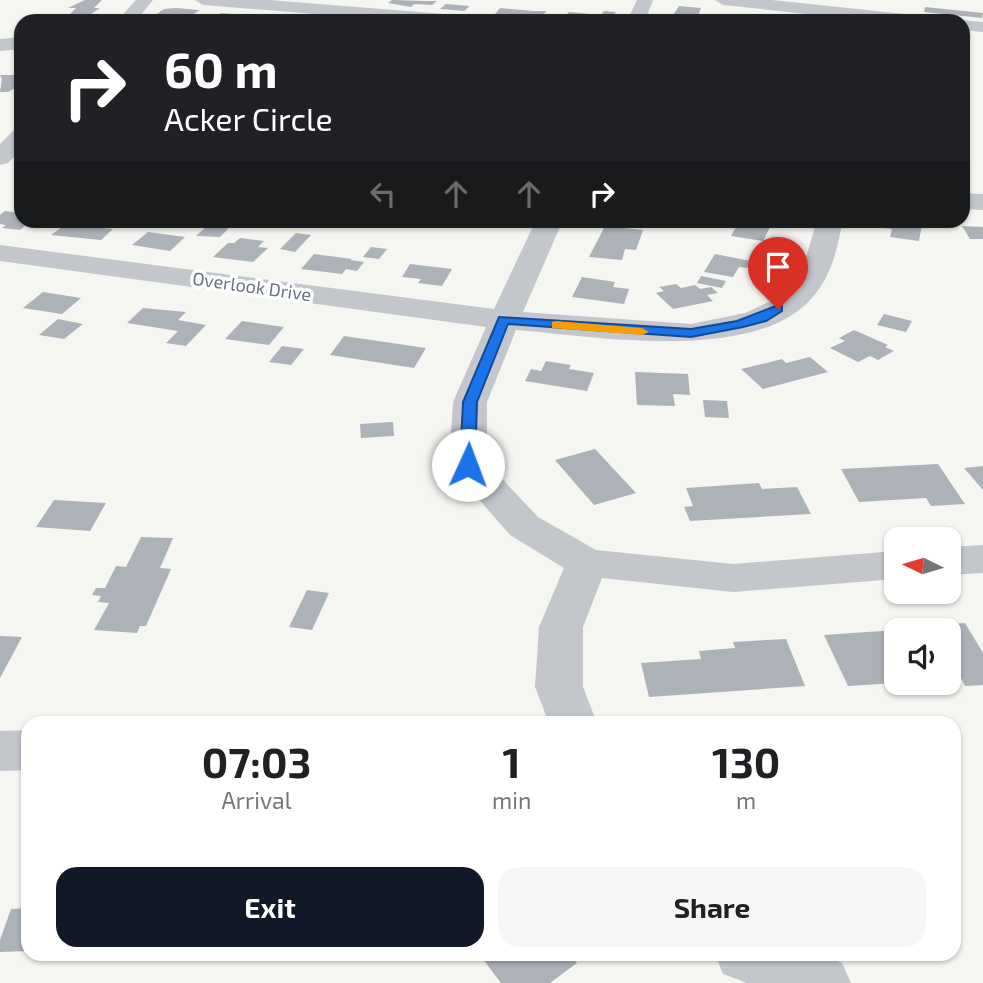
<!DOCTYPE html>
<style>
body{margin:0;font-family:"Exo 2",sans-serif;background:#f6f6f6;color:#202124;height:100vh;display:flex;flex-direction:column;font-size:26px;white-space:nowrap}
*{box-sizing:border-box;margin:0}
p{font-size:23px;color:#757577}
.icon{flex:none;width:38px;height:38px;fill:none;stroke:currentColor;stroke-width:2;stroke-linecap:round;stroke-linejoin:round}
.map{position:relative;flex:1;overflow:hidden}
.drawer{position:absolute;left:21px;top:716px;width:940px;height:245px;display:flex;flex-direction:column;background:#fff;border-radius:21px;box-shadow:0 2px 5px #0004}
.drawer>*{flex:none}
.top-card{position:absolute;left:14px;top:14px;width:956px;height:214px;border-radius:21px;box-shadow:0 2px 5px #0004;background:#202124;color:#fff;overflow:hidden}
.needle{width:46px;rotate:275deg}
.tools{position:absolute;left:884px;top:527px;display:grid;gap:14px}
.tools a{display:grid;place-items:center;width:77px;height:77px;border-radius:14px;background:#fff;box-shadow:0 2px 5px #0004;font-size:35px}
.pin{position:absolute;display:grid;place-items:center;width:60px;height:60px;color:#fff;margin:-72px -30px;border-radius:50% 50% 50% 0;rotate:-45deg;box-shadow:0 0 7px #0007}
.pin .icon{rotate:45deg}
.me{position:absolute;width:77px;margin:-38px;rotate:2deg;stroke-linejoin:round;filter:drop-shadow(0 0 5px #0008)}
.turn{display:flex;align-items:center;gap:24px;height:147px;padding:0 35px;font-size:32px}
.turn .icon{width:91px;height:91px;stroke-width:2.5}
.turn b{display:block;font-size:49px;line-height:60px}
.lanes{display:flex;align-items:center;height:66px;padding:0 35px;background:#0003;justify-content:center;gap:35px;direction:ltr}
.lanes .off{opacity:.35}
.eta{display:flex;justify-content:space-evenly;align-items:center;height:119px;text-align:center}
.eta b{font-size:42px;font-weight:700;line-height:49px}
.primary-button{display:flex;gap:14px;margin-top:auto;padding:14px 35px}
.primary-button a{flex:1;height:80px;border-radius:21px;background:#111827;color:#fff;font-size:28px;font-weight:700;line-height:80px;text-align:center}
.primary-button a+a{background:#f6f6f6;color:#202124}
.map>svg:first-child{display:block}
.building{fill:#acb2b8}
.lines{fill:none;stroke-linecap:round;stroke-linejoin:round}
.street{fill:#c3c6ca;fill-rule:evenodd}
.route{fill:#1a73e8;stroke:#114b97;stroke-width:2}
.slow{fill:#f59e0b}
.labels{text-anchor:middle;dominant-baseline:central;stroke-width:7;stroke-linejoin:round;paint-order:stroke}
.far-street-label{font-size:18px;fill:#657383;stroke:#fff}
</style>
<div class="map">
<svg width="983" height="983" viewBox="0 0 983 983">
<rect width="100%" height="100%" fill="#f5f6f2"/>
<!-- building -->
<g class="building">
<path d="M85,0H102L94,8H100L88,16H68L76,8H68Z"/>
<path d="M392,0L426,1H437L432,5L414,4L411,7L388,3Z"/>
<path d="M446,4L470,6L464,11L440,9Z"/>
<path d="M679,6L701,8L698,16L673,15Z"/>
<path d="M925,7L983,13L982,18L924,12Z"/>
<path d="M176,8L200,10L190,16L175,15L164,21L148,20L164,9Z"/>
<path d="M500,8L534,11H547L543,15L495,14Z"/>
<path d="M604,11L616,12L609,21L564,17L569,12L601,15Z"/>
<path d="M221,13L246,15L237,20L207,21Z"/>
<path d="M740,14L765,17H785L782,21L736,20Z"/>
<path d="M0,75H19L14,82H21V85L8,92H0L2,79Z"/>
<path d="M5,211L21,213V220H49L45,224L30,222L20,230L2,228L6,225L0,224V215Z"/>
<path d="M740,220H758L757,223L771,225L763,241L731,236Z"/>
<path d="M887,220L922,225L919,241L890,237L892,229L885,228Z"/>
<path d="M69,222L105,226L103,228L113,229L101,240L51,235Z"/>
<path d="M208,225L226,227L228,229L220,237L196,236Z"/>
<path d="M605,226L643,230L636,250L625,249L622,260L589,257Z"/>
<path d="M962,226L983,227V239H970Z"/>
<path d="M148,232L185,237L170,251L132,245Z"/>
<path d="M296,233L311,235L295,252L280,249Z"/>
<path d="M240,238L264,241L258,247L268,248L253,262L213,257L228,243H234Z"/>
<path d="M371,247L387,249L379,259L363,257Z"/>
<path d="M314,254L352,259L350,260L364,262L357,271L346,269L342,274L301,269Z"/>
<path d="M715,254L751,261L747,268L739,267L733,277L704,272Z"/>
<path d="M410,264L452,269L442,286L418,283L421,279L402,277Z"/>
<path d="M701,276L726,281L722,288L697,283Z"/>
<path d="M582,277L615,282L613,287L629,289L624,304L572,297Z"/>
<path d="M676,284L681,288L695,285L700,289L711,287L718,293L707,295L713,301L673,309L656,293L664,291L659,287Z"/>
<path d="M43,292L81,298L62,314L23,308Z"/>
<path d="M143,308L186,312L178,320L206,325L186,346L166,343L178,331L127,323Z"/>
<path d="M884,314L912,321L906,332L877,325Z"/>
<path d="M58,319L83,324L64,339L39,335Z"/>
<path d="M242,321L284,327L269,345L225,339Z"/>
<path d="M854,330L888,345L885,347L894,351L878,360L870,356L858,362L830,348L845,341L839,338Z"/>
<path d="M344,336L426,348L414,368L330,355Z"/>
<path d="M282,346L304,349L291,365L269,362Z"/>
<path d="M810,357L828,372L763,389L741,369L782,359L786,363Z"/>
<path d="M546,361L571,365L569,369L594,373L587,391L525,381L531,369L541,371Z"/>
<path d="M635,372L688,374L690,395L673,394L675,406L637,405Z"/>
<path d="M703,400L727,401L729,418L705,417Z"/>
<path d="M393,422L394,436L361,438L360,424Z"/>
<path d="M595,449L636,493L594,505L555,460Z"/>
<path d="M938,464L965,504L931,506L926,498L859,502L841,469Z"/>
<path d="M983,466V490L964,468Z"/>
<path d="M759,483L762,489L797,487L811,514L690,521L684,507L693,506L686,488Z"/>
<path d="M54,500L106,503L90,531L36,527Z"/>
<path d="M141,537L173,538L160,568L171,569L146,626H140L137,633L94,630L109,603L98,602L101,596L92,595L96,588H105L116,566L126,567Z"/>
<path d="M307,590L329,593L312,630L289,627Z"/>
<path d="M965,623L983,653V685L965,686L961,678L948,679V630H915L914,626Z"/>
<path d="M896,630V683L848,686L824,635Z"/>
<path d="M0,636L22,637L0,678Z"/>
<path d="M786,639L805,686L649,697L641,663L701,659L699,651L735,648L733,642Z"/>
<path d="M28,908V951L0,952V940L11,909Z"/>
<path d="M142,954H200V956L141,958Z"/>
<path d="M479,954H569L577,963L550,983H501Z"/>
</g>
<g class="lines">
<!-- street -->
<g class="street">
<path d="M136,0H153L136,21H117Z"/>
<path d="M195,0H269L470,16L479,21H403L203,5Z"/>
<path d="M637,0H653L645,21H627Z"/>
<path d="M715,0H772L924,16L933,21H873L723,5Z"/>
<path d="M962,20L983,22V32L962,30V21H956Z"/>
<path d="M21,37V49L0,51V39Z"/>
<path d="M21,129V150L8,163L0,165V144L13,131Z"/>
<path d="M962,193L983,194V210L962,209Z"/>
<path d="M536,220H563L523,312L691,324L745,313L775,299L797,279L805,261L817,220H843C837,249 832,276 811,299C753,364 594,336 516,330L487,402V463L538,517L596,550L733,564L896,551V579L733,592L602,578L583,627V687L597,723H549L535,687L539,627L564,568L510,535L449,465L453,402L486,327L0,261V245L494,309Z"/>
<path d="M983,545V573L948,575V547Z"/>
<path d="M28,730V770L0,771V731Z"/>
<path d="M715,954H820L842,963L851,983H747L723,974Z"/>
</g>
</g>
<!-- route -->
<path class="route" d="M778,305L782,306V311L766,321L743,327L691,337L508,324L477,402L475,465L468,470L460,465L463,402L499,317L691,329L737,321Z"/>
<!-- slow -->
<path class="slow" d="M556,321L642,328L649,332L642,335L552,328V322Z"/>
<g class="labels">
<!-- far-street labels -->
<g class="far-street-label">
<text transform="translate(252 286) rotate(8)">Overlook Drive</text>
</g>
</g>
</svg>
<div class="tools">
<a><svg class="needle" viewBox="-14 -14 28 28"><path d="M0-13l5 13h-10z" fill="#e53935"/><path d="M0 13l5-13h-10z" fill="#757577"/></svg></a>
<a><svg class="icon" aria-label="sound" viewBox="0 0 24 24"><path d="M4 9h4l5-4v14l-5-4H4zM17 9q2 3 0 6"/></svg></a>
</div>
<div class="pin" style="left:778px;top:309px;background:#d93025"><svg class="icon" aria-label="arrive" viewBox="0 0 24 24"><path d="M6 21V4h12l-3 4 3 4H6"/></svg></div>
<svg class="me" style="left:468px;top:465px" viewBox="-20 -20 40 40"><circle r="19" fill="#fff"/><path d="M0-13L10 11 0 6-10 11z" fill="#1a73e8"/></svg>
<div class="top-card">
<div class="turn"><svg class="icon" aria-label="right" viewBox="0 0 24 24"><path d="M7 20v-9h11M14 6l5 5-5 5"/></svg><div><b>60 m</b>Acker Circle</div></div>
<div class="lanes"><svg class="icon off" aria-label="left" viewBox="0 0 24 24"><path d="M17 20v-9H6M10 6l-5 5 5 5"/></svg><svg class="icon off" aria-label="ahead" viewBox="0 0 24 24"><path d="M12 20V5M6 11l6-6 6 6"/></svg><svg class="icon off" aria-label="ahead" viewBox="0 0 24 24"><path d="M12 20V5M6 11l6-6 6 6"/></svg><svg class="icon" aria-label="right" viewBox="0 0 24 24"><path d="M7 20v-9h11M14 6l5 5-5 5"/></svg></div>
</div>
<section class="drawer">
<div class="eta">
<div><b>07:03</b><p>Arrival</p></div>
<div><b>1</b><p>min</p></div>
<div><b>130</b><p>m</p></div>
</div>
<div class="primary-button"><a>Exit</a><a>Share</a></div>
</section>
</div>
